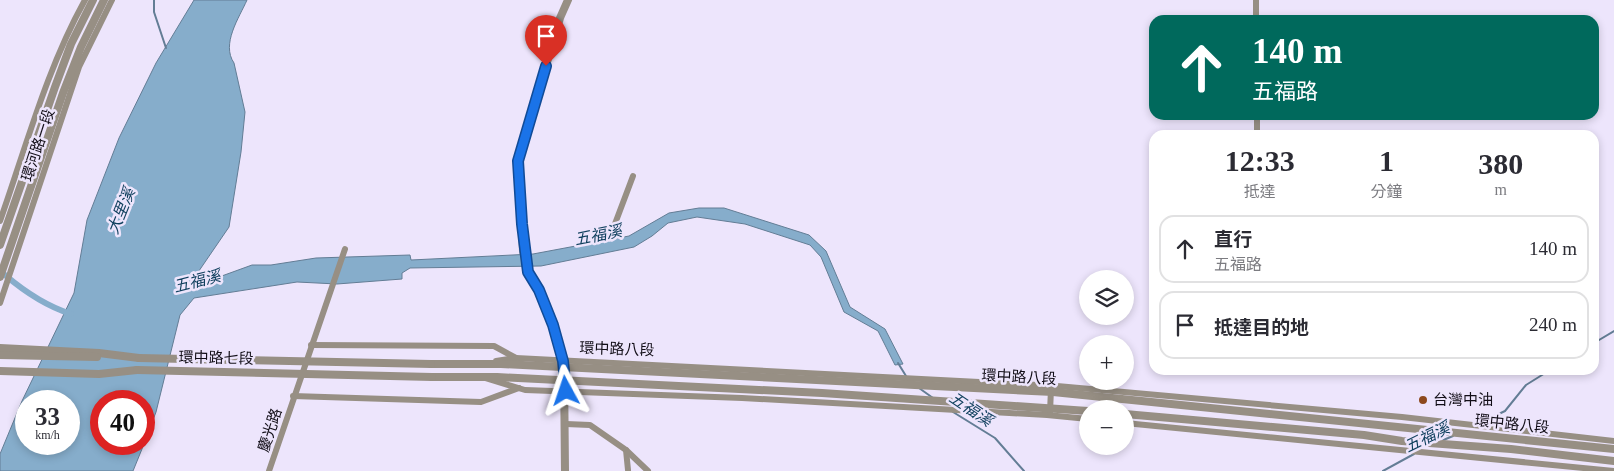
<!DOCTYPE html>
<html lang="zh-TW">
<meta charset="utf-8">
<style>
body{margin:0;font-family:"Times New Roman","Noto Sans TC",serif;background:#f2f2f3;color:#2b2b33;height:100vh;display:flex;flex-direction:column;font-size:19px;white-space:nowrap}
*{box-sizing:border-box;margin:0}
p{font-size:16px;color:#7c7c81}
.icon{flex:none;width:28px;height:28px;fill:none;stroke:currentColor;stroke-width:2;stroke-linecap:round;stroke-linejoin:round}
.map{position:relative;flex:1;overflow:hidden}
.panel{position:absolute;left:1149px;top:130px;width:450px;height:245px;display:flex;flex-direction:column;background:#fff;border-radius:15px;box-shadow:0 2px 8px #0003}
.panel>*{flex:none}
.banner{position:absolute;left:1149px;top:15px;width:450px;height:105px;border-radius:15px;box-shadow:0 2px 8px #0003;background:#00695c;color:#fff;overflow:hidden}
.tools{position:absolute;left:1079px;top:270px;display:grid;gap:10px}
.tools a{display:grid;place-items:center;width:55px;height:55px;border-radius:50%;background:#fff;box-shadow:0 2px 8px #0003;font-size:25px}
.speed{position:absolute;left:15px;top:390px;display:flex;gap:10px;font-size:25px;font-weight:700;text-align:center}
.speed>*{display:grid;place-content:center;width:65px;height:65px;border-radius:50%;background:#fff;box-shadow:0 2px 8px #0003;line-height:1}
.speed small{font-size:12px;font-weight:400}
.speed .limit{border:8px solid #d22;background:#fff;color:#111}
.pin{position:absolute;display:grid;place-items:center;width:42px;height:42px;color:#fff;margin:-51px -21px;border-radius:50% 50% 50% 0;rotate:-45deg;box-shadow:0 0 5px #0007}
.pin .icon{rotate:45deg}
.me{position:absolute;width:55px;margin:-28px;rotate:355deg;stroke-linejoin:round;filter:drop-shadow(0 0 4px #0008)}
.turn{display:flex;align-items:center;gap:18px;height:105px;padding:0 20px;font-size:22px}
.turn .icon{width:65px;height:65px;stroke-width:2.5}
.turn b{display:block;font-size:35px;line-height:42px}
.eta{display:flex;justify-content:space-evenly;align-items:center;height:85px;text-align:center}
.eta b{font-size:30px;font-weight:800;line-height:35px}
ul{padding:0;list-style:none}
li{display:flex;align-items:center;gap:15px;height:68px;margin:0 10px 8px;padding:0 10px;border:2px solid #e1e1e2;border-radius:15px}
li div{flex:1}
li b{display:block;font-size:19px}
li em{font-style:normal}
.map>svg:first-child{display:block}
.water{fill:#86adcb;stroke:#637d95;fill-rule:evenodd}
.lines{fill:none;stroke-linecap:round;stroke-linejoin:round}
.stream{stroke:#637d95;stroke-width:2}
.canal{stroke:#86adcb;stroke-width:6}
.minor{stroke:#978f84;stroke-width:6}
.tertiary{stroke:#978f84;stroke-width:8}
.tertiary-bridge{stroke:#978f84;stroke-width:8}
.route-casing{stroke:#114b97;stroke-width:12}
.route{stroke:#1a73e8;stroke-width:9}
.poi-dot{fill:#8d491d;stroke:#ede5fc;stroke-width:2}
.labels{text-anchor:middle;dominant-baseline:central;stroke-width:5;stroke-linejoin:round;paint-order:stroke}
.street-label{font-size:15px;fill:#120e17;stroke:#ede5fc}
.poi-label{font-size:15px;fill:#120e17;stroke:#ede5fc;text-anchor:start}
.water-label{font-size:16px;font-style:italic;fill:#0f3f5d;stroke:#ede5fc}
</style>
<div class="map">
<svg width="1614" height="471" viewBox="0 0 1614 471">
<rect width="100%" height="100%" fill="#ede5fc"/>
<!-- water -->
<path class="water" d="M194,0H247C239,18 221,44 234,63L245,112L241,152L229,227L190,284L208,281L252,265H271L316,258L410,255L411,260L533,254L629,236L669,213L699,208H724L809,235L826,251L850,307L885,329L903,364L895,365L878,331L844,312L821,257L810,245L745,224L697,217L668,223L652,236L634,247L541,266L410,268L402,273V279L337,284L297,282L194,298L180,315L156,412L144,443V401H101V444H144L133,471H0V454L22,401L74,293L87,220L119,138L156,63ZM26,401H69V444H26Z"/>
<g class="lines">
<!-- stream -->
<g class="stream">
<path d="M154,0V12L166,48"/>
<path d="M1594,343L1614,331"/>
<path d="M898,363L906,376"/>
<path d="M919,388L933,398"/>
<path d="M953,412L995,438L1024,471"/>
<path d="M1480,423L1505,411L1526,385L1550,370"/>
<path d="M1441,441L1453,436"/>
<path d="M1383,471L1414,454"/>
</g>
<!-- canal -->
<path class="canal" d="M5,275C25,292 46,306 71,314"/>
<!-- minor -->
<g class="minor">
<path d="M1256,0V20"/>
<path d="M1257,115V135"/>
<path d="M0,221C26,147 47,68 85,0"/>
<path d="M610,237L633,176"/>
<path d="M0,303L79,67L112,0"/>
<path d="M311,345L494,346L516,358"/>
<path d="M496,361L516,358L1057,386L1402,417L1614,441"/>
<path d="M485,378L525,390L742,398L1047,415L1088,419"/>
<path d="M293,396L481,402L519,388"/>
<path d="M1050,412L1051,389"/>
<path d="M1125,423L1614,471"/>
<path d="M566,424L590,425L626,450L648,471"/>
<path d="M626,450L628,470"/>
<path d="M269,471L345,249"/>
</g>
<!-- tertiary -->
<g class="tertiary">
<path d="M0,245L55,87L71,44L93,0"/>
<path d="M0,277L63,93L81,47L104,0"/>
<path d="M0,348L99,353L139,358"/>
<path d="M0,355L97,357"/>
<path d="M431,364H501L1053,392L1614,449"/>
<path d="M0,371L99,374L137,370"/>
<path d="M432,377H497L822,393L1088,411"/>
<path d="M1125,414L1364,435L1402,441L1511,449L1614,461"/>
<path d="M565,471L564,368L553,325L539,290L528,272L523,251L518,161L560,18L568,0"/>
</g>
<!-- tertiary-bridge -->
<g class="tertiary-bridge">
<path d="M139,358L431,364"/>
<path d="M137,370L432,377"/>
</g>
</g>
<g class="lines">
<!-- route casing -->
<g class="route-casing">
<path id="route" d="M546,66L518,161L522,224L528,272L539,290L553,325L563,361L566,391"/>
</g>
<!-- route -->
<use href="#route" class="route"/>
</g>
<!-- markers -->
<circle class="poi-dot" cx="1423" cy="400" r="5"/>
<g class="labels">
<!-- street labels -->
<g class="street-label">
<text transform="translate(38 145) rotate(-72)">環河路一段</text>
<text transform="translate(617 349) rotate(2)">環中路八段</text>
<text transform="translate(216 358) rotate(1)">環中路七段</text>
<text transform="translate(1019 377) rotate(3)">環中路八段</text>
<text transform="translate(1512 424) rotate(6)">環中路八段</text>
<text transform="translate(270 430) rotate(-72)">慶光路</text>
</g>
<!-- poi labels -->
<g class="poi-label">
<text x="1433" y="400">台灣中油</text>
</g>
<!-- water labels -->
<g class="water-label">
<text transform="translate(121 211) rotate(-68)">大里溪</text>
<text transform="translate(598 235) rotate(-11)">五福溪</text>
<text transform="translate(197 281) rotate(-14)">五福溪</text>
<text transform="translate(971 409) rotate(34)">五福溪</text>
<text transform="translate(1427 437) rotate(-26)">五福溪</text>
</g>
</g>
</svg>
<div class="tools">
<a><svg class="icon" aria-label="layers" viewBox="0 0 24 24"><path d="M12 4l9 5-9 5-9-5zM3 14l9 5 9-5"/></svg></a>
<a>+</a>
<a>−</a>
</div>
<div class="speed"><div>33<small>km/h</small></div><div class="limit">40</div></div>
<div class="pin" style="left:546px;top:66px;background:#d93025"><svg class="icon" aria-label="arrive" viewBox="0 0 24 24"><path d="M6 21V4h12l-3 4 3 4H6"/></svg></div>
<svg class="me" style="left:566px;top:391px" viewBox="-20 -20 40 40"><path d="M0-17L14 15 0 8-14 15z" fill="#1a73e8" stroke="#fff" stroke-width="4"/></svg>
<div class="banner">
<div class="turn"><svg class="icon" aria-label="ahead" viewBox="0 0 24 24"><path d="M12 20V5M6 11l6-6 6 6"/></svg><div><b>140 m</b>五福路</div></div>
</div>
<section class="panel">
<div class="eta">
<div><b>12:33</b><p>抵達</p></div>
<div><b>1</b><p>分鐘</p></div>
<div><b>380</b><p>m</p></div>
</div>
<ul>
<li><svg class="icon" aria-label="ahead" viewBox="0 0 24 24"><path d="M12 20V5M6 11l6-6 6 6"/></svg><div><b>直行</b><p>五福路</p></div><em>140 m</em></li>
<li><svg class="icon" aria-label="arrive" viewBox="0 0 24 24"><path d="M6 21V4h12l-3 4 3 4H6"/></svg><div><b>抵達目的地</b></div><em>240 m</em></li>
</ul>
</section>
</div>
